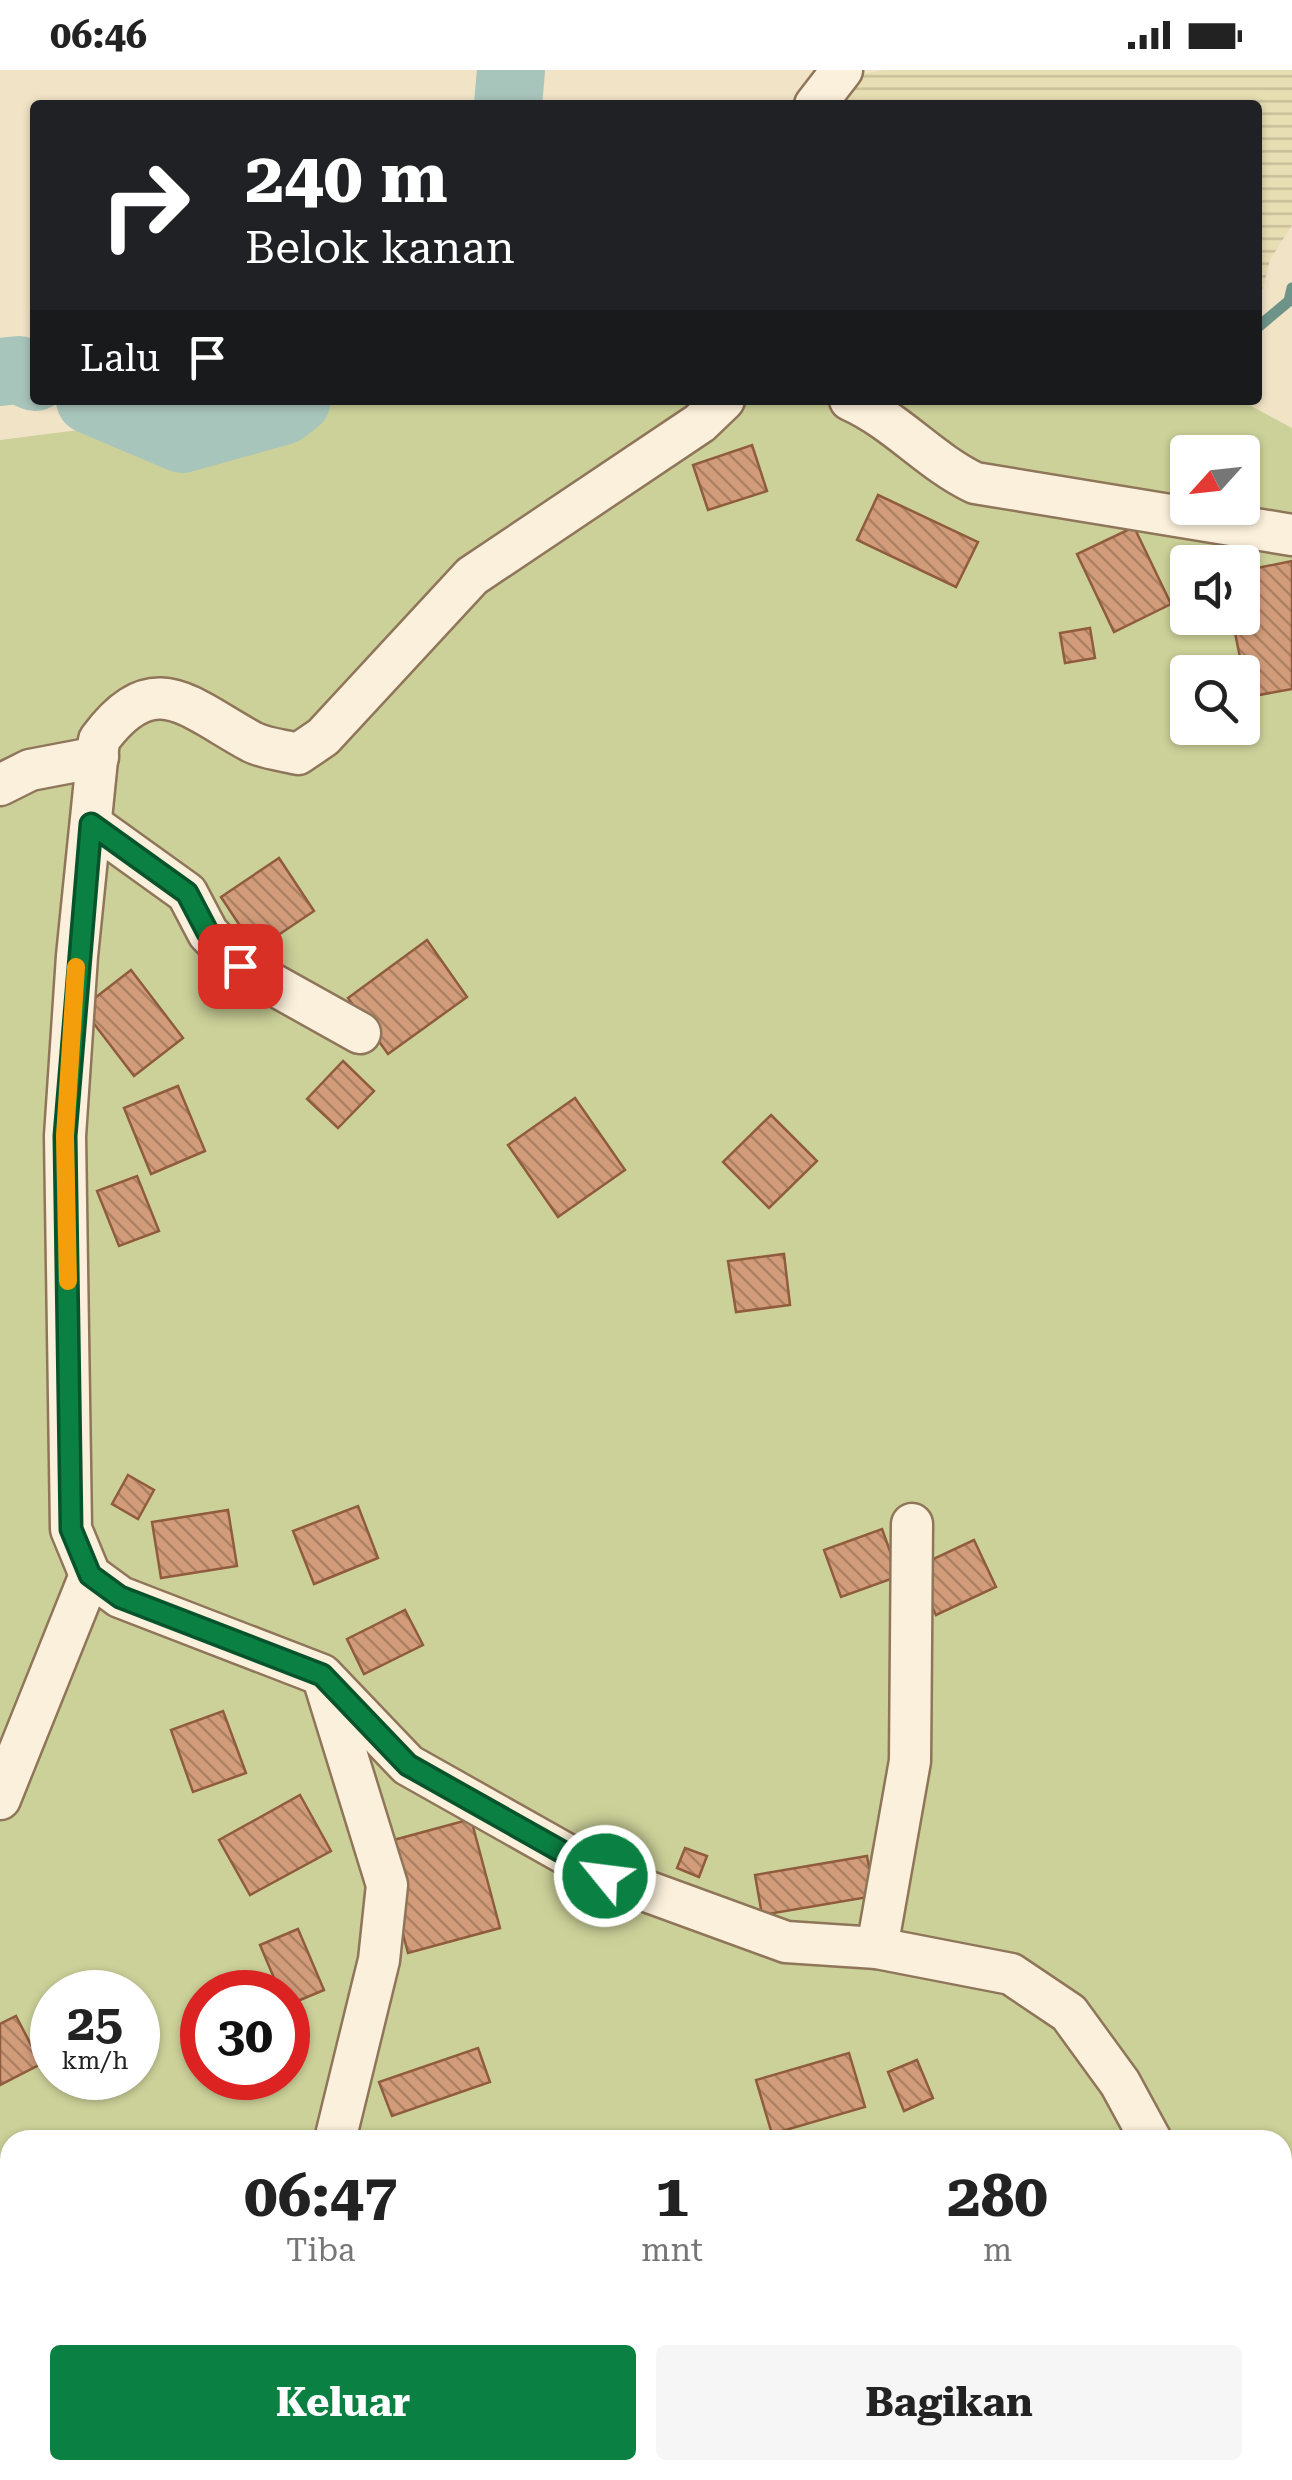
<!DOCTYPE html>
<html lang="id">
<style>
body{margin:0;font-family:"Roboto Serif",serif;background:#f6f6f6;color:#222;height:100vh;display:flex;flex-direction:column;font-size:38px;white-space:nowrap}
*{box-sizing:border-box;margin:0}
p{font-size:32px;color:#767676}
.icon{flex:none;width:55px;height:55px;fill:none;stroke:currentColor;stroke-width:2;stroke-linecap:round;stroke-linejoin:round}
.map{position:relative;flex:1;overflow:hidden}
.side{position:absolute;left:0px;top:2060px;width:1292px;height:350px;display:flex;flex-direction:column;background:#fff;border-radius:30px 30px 0 0;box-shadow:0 2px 8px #0004}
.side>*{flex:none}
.guide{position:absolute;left:30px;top:30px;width:1232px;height:305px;border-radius:10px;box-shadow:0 2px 8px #0004;background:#202124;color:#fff;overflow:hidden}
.needle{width:65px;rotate:243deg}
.controls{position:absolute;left:1170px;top:365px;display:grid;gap:20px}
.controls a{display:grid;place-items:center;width:90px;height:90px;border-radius:10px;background:#fff;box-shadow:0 2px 8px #0004;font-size:50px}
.speed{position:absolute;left:30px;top:1900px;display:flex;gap:20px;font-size:50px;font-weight:700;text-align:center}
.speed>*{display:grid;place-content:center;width:130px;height:130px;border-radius:50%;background:#fff;box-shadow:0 2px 8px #0004;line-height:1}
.speed small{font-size:25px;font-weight:400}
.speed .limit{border:15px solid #d22;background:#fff;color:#111}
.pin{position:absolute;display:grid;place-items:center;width:85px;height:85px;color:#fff;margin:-42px;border-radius:20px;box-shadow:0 5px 15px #0006}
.me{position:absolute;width:110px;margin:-55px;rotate:299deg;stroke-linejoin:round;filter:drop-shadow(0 0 8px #0008)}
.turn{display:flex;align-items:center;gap:35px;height:210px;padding:0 50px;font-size:45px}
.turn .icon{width:130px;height:130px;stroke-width:2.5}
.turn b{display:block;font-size:70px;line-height:85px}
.then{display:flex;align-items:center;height:95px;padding:0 50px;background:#0003;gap:20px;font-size:38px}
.eta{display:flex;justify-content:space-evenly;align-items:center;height:170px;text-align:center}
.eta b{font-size:60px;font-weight:700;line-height:70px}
.primary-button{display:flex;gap:20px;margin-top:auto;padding:20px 50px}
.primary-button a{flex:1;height:115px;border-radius:10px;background:#0b8043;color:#fff;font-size:40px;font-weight:700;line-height:115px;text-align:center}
.primary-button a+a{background:#f6f6f6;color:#222}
.status{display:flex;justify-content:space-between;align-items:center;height:70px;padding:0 50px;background:#fff;direction:ltr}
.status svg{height:28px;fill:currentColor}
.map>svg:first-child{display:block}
.farmland{fill:url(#farmland-rules)}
.grass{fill:#ccd199;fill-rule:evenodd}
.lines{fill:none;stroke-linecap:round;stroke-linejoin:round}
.stream{stroke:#6e9489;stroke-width:11}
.river{stroke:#a8c5bb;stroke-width:68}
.building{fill:url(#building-back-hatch);stroke:#905c3e;stroke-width:2.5}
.street-casing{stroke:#8f755a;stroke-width:45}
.street{stroke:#fbf0db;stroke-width:40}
.route-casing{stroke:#07532c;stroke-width:25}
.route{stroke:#0b8043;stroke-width:18}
.slow{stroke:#f59e0b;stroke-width:18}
</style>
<div class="status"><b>06:46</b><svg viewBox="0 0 49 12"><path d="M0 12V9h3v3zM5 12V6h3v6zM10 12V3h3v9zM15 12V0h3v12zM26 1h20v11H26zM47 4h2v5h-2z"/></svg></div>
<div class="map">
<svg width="1292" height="2410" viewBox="0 0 1292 2410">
<defs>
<pattern id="farmland-rules" width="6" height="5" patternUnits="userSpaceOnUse" patternTransform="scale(2.5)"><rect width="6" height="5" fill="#e8deb3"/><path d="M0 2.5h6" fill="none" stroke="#c8bf9a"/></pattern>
<pattern id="building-back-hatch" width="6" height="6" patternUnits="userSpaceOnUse" patternTransform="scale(2.5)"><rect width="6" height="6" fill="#d29c7a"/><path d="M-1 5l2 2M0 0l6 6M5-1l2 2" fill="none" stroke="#ac8063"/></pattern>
</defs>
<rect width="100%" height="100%" fill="#f1e3c6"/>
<!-- farmland -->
<path class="farmland" d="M884,0H1292V155L1270,190L1263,218L1258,224V35H834L856,5Z"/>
<!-- grass -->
<path class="grass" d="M314,330H1240L1292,358V2410H0V370ZM1188,382H1242V438H1188ZM1188,492H1242V548H1188ZM1188,602H1242V658H1188ZM52,1922H138V2008H52ZM202,1922H288V2008H202ZM10,2070H1282V2400H10Z"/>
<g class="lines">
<!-- stream -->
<path class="stream" d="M1258,257L1289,231L1292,218"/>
<!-- river -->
<g class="river">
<path d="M508,35L511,0"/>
<path d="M0,302L19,300L35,307"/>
<path d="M90,330L182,369L283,341L297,330"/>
</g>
</g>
<!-- building -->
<g class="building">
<path d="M752,375L767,421L708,440L693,395Z"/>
<path d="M878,425L978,472L956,517L857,470Z"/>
<path d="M1134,457L1171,534L1114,562L1077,484Z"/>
<path d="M1292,491V619L1248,627L1232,548H1242V501Z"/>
<path d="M1090,558L1095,588L1065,593L1060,563Z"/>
<path d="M279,788L314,841L256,880L221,827Z"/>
<path d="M427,870L467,927L388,984L348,928Z"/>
<path d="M131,900L183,968L134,1006L82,938Z"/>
<path d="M343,991L374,1021L338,1058L307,1029Z"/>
<path d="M178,1016L205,1081L151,1104L124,1038Z"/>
<path d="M575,1028L625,1100L558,1147L508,1075Z"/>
<path d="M771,1045L817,1091L769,1138L723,1092Z"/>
<path d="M137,1106L159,1161L119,1176L97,1121Z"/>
<path d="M784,1184L790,1235L736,1242L728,1191Z"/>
<path d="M128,1405L154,1420L138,1449L112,1434Z"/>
<path d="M358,1436L378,1488L314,1514L293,1461Z"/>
<path d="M228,1440L237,1496L161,1508L152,1452Z"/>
<path d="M882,1459L899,1506L841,1527L824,1480Z"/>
<path d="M974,1470L996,1517L936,1545L914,1498Z"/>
<path d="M405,1540L423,1575L364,1604L347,1569Z"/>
<path d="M223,1641L246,1703L193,1722L171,1660Z"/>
<path d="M300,1725L331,1781L250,1825L219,1770Z"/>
<path d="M471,1749L500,1858L408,1883L379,1774Z"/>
<path d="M685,1778L707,1786L699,1807L677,1798Z"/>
<path d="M867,1786L874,1826L762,1845L755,1805Z"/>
<path d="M298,1859L324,1920L288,1935V1922H280L260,1875Z"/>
<path d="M16,1946L41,1994L0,2015V1954Z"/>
<path d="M478,1978L490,2012L392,2046L379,2012Z"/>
<path d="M849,1983L865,2037L772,2064L756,2010Z"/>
<path d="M917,1990L933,2028L904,2041L888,2002Z"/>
<path d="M81,2400H172L173,2410H82Z"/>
<path d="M909,2400H950L933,2410H915Z"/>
<path d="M996,2400H1040L1022,2410H1001Z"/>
<path d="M1069,2400H1140L1133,2410H1062Z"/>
</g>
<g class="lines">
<!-- street casing -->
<g class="street-casing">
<g id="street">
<path d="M815,35L842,0"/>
<path d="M724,330L700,353L472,506L323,667L298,684C283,680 266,679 252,672C189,638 154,595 99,670L77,886L65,1066L71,1459L90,1505L120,1527L322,1605L408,1695L605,1806L786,1872L877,1878L1011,1904L1069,1943L1120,2013L1151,2070"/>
<path d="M850,330C897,351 929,391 975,413L1292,465"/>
<path d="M0,715L30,700L98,687"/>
<path d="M91,754L187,823L208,863L240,896L360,963"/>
<path d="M325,1614L387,1815L379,1890L335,2070"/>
<path d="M0,1729L90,1505"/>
<path d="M877,1878L910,1691L912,1454"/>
<path d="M1282,2343L1292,2346"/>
<path d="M283,2410L284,2400"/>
<path d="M578,2410L606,2400"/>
</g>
</g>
<!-- street -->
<use href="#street" class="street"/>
</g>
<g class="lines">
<!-- route casing -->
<g class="route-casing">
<path id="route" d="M240,896L208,863L187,823L91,754L65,1066L71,1459L90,1505L120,1527L322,1605L408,1695L605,1806"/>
</g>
<!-- route -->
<use href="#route" class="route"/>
<!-- slow -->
<path class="slow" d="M68,1211L65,1066L76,897"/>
</g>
</svg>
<div class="controls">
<a><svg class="needle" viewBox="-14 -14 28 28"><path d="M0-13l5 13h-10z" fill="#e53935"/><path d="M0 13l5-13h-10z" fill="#767676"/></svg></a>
<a><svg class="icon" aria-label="sound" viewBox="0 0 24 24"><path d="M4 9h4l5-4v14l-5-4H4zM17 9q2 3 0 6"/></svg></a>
<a><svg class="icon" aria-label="search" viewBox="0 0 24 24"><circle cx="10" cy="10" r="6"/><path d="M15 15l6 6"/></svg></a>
</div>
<div class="speed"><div>25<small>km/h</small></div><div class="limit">30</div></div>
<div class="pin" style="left:240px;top:896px;background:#d93025"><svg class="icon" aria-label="arrive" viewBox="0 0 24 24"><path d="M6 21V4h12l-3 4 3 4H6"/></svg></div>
<svg class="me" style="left:605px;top:1806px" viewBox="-20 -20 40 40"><circle r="17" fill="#0b8043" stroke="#fff" stroke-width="3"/><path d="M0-11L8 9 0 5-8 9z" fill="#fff"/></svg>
<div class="guide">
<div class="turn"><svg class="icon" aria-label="right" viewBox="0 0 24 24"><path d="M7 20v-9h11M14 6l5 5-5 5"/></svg><div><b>240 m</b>Belok kanan</div></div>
<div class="then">Lalu<svg class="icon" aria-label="arrive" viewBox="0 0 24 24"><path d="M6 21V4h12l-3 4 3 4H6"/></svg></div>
</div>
<section class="side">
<div class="eta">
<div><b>06:47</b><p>Tiba</p></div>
<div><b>1</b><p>mnt</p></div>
<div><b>280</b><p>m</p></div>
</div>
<div class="primary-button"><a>Keluar</a><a>Bagikan</a></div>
</section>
</div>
